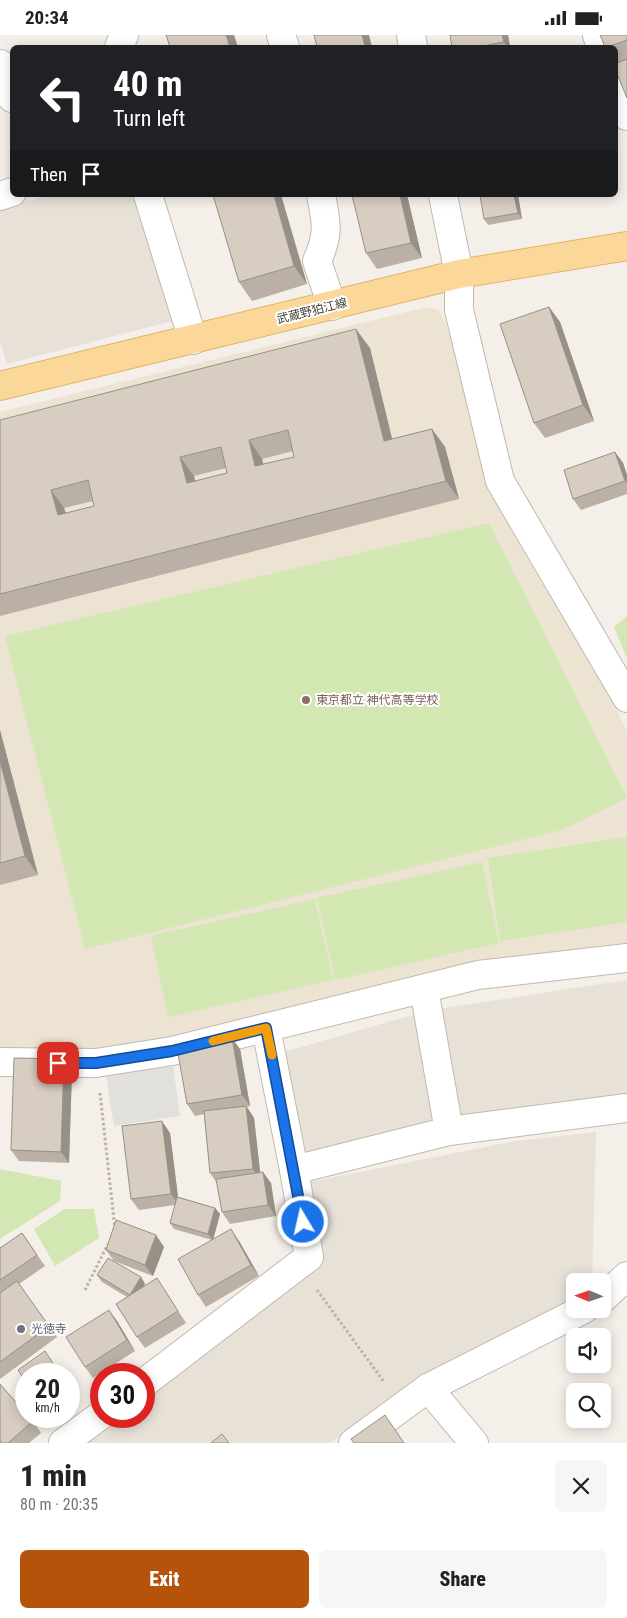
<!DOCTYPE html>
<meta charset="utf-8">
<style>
body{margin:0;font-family:"Roboto Condensed","Noto Sans JP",sans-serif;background:#f6f6f6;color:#202124;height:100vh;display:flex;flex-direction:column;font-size:19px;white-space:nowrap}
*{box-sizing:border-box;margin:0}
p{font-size:16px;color:#757577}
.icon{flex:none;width:28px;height:28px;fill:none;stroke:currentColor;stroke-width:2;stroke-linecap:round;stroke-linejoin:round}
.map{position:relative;height:1408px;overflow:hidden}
.sheet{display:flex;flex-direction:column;background:#fff;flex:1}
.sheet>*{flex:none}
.guide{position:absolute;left:10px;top:10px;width:608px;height:152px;border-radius:8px;box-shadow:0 2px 12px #0003;background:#202124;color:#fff;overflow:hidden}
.needle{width:32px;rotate:272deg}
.controls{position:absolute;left:566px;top:1238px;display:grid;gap:10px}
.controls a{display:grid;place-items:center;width:45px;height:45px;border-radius:8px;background:#fff;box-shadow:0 2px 12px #0003;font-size:25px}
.speed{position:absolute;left:15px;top:1328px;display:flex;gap:10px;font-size:25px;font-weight:700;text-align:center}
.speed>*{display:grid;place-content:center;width:65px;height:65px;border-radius:50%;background:#fff;box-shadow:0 2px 12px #0003;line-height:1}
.speed small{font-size:12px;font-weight:400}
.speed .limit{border:8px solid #d22;background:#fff;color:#111}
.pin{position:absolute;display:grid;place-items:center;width:42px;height:42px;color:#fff;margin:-21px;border-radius:10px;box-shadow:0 2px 8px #0006}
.me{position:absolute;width:55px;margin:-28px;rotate:351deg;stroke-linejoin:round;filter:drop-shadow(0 0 4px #0008)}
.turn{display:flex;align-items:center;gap:18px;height:105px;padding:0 20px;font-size:22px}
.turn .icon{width:65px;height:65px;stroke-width:2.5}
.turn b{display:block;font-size:35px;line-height:42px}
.then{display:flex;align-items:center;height:48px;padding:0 20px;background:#0003;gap:10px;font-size:19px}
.round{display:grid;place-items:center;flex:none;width:52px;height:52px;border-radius:8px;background:#f6f6f6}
.headline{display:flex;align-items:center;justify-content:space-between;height:85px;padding:0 20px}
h1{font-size:30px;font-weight:800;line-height:38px}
.button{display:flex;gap:10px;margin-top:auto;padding:10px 20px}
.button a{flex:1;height:58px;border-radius:8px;background:#b45309;color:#fff;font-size:20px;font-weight:800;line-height:58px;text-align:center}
.button a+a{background:#f6f6f6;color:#202124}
.status{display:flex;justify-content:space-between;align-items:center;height:35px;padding:0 25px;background:#fff;direction:ltr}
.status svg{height:14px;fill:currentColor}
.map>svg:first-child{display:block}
.residential{fill:#e7e1d7}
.education{fill:#ece3d3}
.green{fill:#d3e7b3}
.parking{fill:#e2e0dd}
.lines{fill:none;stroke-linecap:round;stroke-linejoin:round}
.minor-casing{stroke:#c2b9ae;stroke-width:30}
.major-casing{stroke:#e0b36a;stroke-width:30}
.path{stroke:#c0b19d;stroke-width:3;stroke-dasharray:2.5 2.5;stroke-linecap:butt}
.minor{stroke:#fff;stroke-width:28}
.major{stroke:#fbd89a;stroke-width:28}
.wall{fill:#bab0a6;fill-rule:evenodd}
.shaded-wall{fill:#979087}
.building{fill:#d8cdc1;stroke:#979087;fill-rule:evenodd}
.route-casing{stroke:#114b97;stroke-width:12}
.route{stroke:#1a73e8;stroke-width:9}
.slow{stroke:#f59e0b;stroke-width:9}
.education-dot{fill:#8d6e63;stroke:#fff;stroke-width:2}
.worship-dot{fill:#6b7280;stroke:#fff;stroke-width:2}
.labels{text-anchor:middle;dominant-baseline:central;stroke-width:4;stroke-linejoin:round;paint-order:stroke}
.street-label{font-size:12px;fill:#474037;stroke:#fff}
.education-label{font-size:12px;fill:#785e54;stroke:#fff;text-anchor:start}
.worship-label{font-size:12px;fill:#5b616d;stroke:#fff;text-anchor:start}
</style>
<div class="status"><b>20:34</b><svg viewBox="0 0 49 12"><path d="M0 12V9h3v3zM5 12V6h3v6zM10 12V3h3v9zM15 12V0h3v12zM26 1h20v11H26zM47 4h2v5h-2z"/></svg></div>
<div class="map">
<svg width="627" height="1408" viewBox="0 0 627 1408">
<rect width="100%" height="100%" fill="#f4efe8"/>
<!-- residential -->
<g class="residential">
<path d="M53,160H137L172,286L7,329L0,307V173Z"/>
<path d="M627,945V1065L297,1127L274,1020L426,976Z"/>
<path d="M596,1097L592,1246H575V1270L422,1342L330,1408H76L110,1381H144V1355L312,1225L299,1149L516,1106Z"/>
</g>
<!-- education -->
<path class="education" d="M427,272L439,275L447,292L495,452L597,635L627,696V911L161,1010L100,1019L0,1017V377Z"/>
<!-- green -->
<g class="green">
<path d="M489,488L627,763L562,795L85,914L5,601Z"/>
<path d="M627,581V624L614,592Z"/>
<path d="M627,802V887L500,906L488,823Z"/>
<path d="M482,827L499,908L335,945L317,863Z"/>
<path d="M315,864L333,945L168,982L151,901Z"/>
<path d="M0,1134L61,1146L60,1166L0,1204Z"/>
<path d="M65,1174H94L99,1203L55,1231L34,1194Z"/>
</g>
<!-- parking -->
<path class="parking" d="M172,1023L180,1081L114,1091L105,1035Z"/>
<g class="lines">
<!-- minor casing -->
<g class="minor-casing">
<g id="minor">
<path d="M281,0L285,12"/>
<path d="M411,0L413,12"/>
<path d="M597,0L601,12"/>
<path d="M119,12L124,0"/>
<path d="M0,29L12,63"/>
<path d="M615,53L627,81"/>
<path d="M148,160L193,305"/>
<path d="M321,160C327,189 329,199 317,226L332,271"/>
<path d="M443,160L459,239V275L500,446L627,663"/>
<path d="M0,161L12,157"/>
<path d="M424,954L449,1096"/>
<path d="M266,993L294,1135L449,1096L627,1073"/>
<path d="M0,1027L96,1028L172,1016L478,940L627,923"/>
<path d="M602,1264L627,1241"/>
<path d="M144,1348L309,1222L294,1135"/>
<path d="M428,1353L474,1408"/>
<path d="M63,1408L101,1380"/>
<path d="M353,1408L428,1353L584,1274"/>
</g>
</g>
<!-- major casing -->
<g class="major-casing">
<path id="major" d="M0,351L459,239L627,211"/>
</g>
<!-- path -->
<g class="path">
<path d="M100,1058L115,1194"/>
<path d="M85,1255L108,1209"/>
<path d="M317,1255L384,1347"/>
</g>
<!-- minor -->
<use href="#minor" class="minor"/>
<!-- major -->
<use href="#major" class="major"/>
</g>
<!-- wall -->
<g class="wall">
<path d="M508,0L510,12H452Z"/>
<path d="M627,0V63L615,28V12H605Z"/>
<path d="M281,160L307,249L252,266L239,247Z"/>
<path d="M407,160L422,223L377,234L366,218Z"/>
<path d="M480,160H518L522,184L488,190L484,184Z"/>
<path d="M549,272L560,287L594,386L545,403L534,388Z"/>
<path d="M370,313L392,404L432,394L445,412L459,464L0,581V385ZM293,416L294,422L263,429L262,424ZM226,433L227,438L195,446L194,441ZM93,466L94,471L66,478L64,473Z"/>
<path d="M615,417L623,428L627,440V459L581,475L573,464Z"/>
<path d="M0,695L38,840L0,850Z"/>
<path d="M240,1014L250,1071L247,1072L254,1083L260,1137L271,1148L276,1181L230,1189L222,1177L217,1148L210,1138L204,1079L195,1081L187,1069Z"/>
<path d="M72,1035L69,1128L19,1126L11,1115Z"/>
<path d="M170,1098L178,1162L215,1173L220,1179L213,1205L239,1206L259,1241L206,1272L198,1260L212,1205L174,1194L170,1188L175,1170L139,1175L131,1164Z"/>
<path d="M22,1198L45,1231L19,1249L57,1302L0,1344V1213Z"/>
<path d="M164,1212L153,1241L114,1226L106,1215Z"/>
<path d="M97,1240L141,1242L145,1249L143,1252L157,1243L186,1288L145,1313L137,1302L127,1262L102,1247Z"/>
<path d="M117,1286L135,1316L93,1343L85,1332Z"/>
<path d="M0,1349L33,1386L41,1398L29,1408H0Z"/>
<path d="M69,1351L77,1364L69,1370Z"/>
</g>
<!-- shaded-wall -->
<g class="shaded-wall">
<path d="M226,0H234L238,12H230Z"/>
<path d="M362,0H369L372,12H365Z"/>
<path d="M502,0H508L510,12H508L504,7Z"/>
<path d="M274,160H281L307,249L294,231Z"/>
<path d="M400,160H407L422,223L411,208Z"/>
<path d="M514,160H518L522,184L518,178Z"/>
<path d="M549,272L560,287L594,386L583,370Z"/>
<path d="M356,294L370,313L397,424L384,406Z"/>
<path d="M432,394L445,412L459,464L446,446Z"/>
<path d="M249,405L262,424L268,450L255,431Z"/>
<path d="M615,417L623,428L627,440V448L625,446Z"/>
<path d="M180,422L194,441L200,467L187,448Z"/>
<path d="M51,455L64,473L71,499L58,480Z"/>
<path d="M0,695L38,840L25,821L0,726Z"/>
<path d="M232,1003L240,1014L250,1071L242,1060Z"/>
<path d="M64,1024L72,1035L69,1128L61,1117Z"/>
<path d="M246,1071L254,1083L261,1145L253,1134Z"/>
<path d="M162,1086L170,1098L179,1170L171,1159Z"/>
<path d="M263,1137L271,1148L276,1181L268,1170Z"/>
<path d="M215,1173L220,1179L213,1205L208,1199Z"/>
<path d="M231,1194L239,1206L259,1241L251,1230Z"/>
<path d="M156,1200L164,1212L153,1241L145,1230Z"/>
<path d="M141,1242L145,1249L135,1266L130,1260Z"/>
<path d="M109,1275L117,1286L135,1316L127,1305Z"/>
</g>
<!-- building -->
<g class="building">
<path d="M166,0H226L230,12H170Z"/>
<path d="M314,0H362L365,12H317Z"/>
<path d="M450,0H502L504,7L478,12H452Z"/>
<path d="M600,0H627V5L607,12H605Z"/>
<path d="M627,24V63L615,34V29Z"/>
<path d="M213,160H274L294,231L239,247Z"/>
<path d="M352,160H400L411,208L366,218Z"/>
<path d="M480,160H514L518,178L484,184Z"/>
<path d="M549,272L583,370L534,388L500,289Z"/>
<path d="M356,294L384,406L432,394L446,446L0,559V385ZM288,395L294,422L255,431L249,405ZM221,412L227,438L187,448L180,422ZM88,445L94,471L58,480L51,455Z"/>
<path d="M615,417L625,446L573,464L564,435Z"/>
<path d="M0,726L25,821L0,828Z"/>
<path d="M232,1003L242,1060L187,1069L177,1013Z"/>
<path d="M14,1023L64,1024L61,1117L11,1115Z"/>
<path d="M246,1071L253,1134L210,1138L204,1076Z"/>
<path d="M162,1086L171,1159L131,1164L122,1091Z"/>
<path d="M263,1137L268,1170L222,1177L216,1144Z"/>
<path d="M177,1162L215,1173L208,1199L170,1188Z"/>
<path d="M116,1185L156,1200L145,1230L106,1215Z"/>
<path d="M231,1194L251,1230L198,1260L178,1224Z"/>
<path d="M22,1198L37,1220L0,1245V1213Z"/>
<path d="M108,1223L141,1242L130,1260L97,1240Z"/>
<path d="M157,1243L178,1276L137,1302L116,1269Z"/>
<path d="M17,1246L49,1291L0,1327V1258Z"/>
<path d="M109,1275L127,1305L85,1332L66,1302Z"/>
<path d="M45,1316L60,1339H26V1348L18,1335Z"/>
<path d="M0,1349L26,1379V1381H28L33,1386L8,1408H2L0,1406Z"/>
<path d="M385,1380L404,1408H354L351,1404Z"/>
<path d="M222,1399L229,1408H211Z"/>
</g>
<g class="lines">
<!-- route casing -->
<g class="route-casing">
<path id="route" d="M58,1028H96L172,1016L266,993L303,1187"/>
</g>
<!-- route -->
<use href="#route" class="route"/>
<!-- slow -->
<path class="slow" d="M213,1006L266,993L272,1020"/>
</g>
<!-- markers -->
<circle class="education-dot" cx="306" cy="665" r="5"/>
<circle class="worship-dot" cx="21" cy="1294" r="5"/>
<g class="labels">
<!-- street labels -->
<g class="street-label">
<text transform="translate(312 276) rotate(-14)">武蔵野狛江線</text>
</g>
<!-- education labels -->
<g class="education-label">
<text x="316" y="665">東京都立 神代高等学校</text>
</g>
<!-- worship labels -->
<g class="worship-label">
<text x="31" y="1294">光徳寺</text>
</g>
</g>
</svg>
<div class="controls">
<a><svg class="needle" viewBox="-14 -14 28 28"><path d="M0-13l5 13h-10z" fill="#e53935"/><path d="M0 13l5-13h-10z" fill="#757577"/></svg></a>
<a><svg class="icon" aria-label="sound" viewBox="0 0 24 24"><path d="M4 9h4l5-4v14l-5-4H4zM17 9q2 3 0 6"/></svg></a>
<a><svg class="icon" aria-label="search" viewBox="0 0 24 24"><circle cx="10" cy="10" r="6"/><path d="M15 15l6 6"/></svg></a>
</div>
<div class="speed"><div>20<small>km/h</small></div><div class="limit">30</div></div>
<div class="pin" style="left:58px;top:1028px;background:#d93025"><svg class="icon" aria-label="arrive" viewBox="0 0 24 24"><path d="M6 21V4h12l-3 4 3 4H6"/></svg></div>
<svg class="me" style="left:303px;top:1187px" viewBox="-20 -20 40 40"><circle r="17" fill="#1a73e8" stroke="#fff" stroke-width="3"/><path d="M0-11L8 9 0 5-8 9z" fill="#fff"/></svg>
<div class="guide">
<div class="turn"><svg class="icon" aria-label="left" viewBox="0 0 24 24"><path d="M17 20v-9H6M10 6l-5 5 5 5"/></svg><div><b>40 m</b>Turn left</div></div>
<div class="then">Then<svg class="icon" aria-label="arrive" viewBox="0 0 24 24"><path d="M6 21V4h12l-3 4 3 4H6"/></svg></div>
</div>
</div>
<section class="sheet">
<div class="headline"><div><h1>1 min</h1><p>80 m · 20:35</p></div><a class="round"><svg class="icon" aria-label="close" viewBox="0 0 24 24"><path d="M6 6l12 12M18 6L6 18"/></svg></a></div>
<div class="button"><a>Exit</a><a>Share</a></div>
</section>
